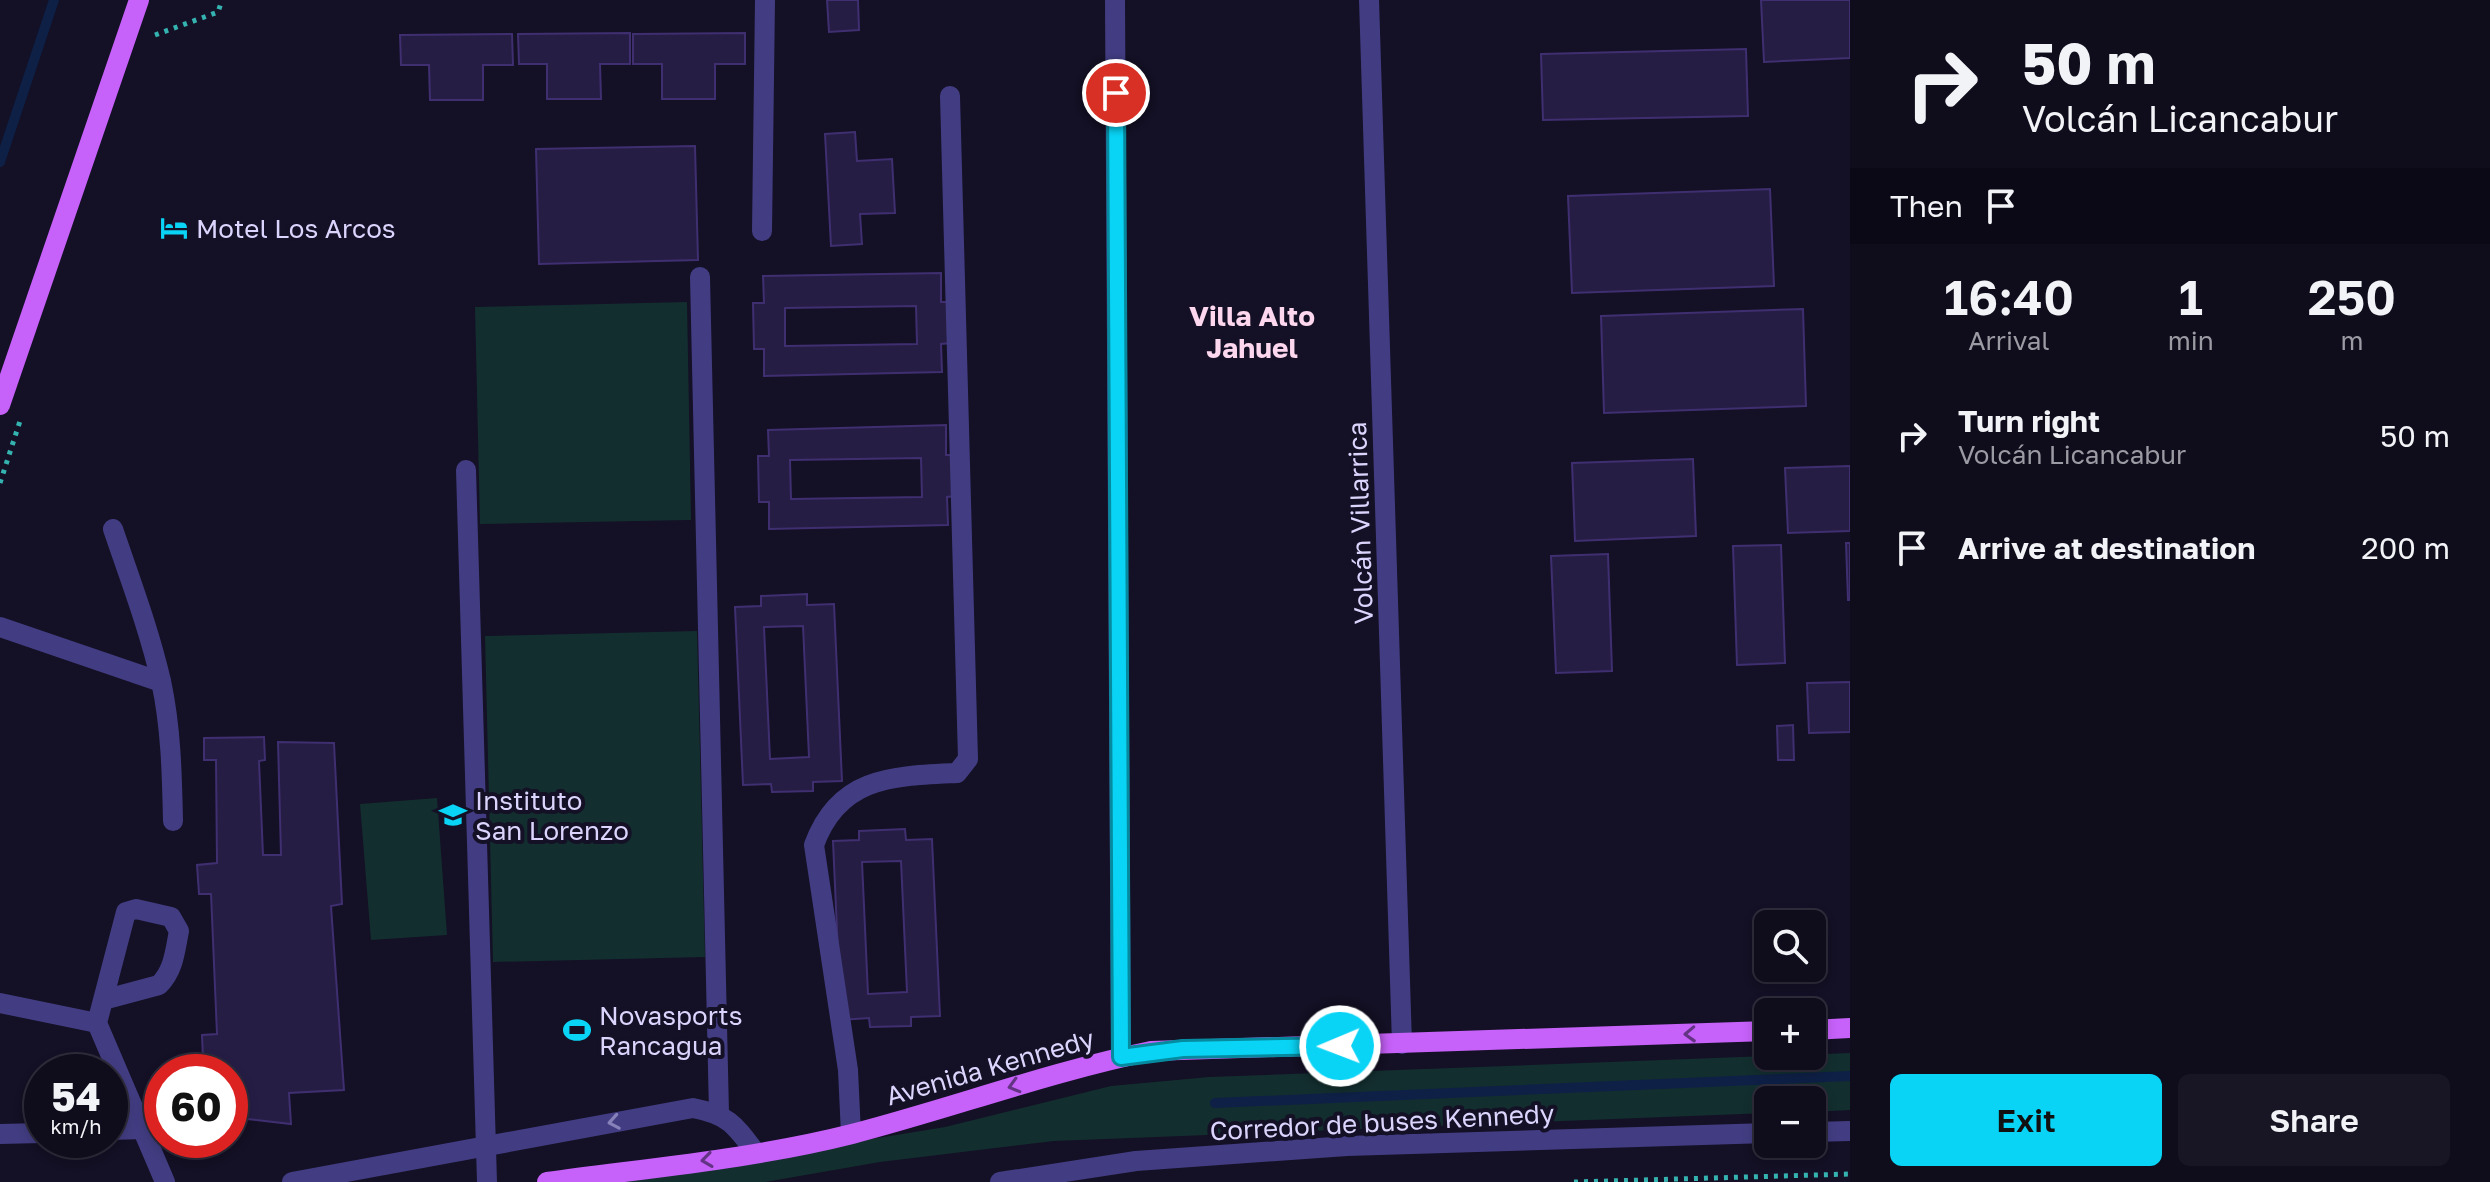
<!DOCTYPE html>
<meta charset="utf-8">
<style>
body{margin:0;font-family:"Golos Text",sans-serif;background:#181525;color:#f1f3f6;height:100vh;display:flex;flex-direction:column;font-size:30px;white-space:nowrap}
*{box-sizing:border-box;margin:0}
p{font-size:26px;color:#9b9ba3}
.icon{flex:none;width:44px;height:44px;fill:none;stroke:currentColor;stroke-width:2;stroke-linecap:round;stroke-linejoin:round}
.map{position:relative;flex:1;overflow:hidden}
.details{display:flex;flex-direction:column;background:#0f0c1c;width:640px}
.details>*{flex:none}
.hud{background:#0f0c1c;color:#f1f3f6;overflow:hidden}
.fabs{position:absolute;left:1754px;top:910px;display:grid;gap:16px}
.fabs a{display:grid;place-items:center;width:72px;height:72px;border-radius:12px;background:#0f0c1c;box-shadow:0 4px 12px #0003,0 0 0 2px #2f2c3b;font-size:40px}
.speed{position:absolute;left:24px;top:1054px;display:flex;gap:16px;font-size:40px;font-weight:700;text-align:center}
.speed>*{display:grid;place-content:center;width:104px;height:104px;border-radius:50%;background:#0f0c1c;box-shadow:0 4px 12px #0003,0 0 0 2px #2f2c3b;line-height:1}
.speed small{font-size:20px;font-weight:400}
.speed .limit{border:12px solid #d22;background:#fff;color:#111}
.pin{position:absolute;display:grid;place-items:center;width:68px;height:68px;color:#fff;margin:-34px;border:4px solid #fff;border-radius:50%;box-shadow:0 2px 8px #0007}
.me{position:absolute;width:88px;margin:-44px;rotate:269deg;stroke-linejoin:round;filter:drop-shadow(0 0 6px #0008)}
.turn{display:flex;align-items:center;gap:28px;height:168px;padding:0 40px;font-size:36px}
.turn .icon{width:104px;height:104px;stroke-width:2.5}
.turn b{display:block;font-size:56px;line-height:68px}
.then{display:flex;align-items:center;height:76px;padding:0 40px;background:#0003;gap:16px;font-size:30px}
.eta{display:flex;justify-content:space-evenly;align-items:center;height:136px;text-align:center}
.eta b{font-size:48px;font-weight:600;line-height:56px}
.action{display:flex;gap:16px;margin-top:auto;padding:16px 40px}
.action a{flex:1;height:92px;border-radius:12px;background:#09d4f5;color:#111;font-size:32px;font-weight:600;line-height:92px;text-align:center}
.action a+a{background:#181525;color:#f1f3f6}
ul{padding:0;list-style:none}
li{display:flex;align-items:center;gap:24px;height:112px;padding:0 40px}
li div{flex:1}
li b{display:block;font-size:30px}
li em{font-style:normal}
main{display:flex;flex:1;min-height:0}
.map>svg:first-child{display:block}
.green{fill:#132e2f}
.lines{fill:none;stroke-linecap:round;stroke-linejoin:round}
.stream{stroke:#0e2046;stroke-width:10}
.building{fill:#261d45;stroke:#3f2f70;stroke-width:2;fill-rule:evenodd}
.path{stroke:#34b3b0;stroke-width:5;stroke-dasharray:4 6;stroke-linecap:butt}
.minor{stroke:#423d82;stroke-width:20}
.major{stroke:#c661f9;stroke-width:20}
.oneway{stroke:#643484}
.oneway2{stroke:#8781b9}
.route-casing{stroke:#068a9f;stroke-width:20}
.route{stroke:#09d4f5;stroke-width:14}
.labels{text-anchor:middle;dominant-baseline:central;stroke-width:8;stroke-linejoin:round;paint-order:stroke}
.poi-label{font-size:26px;fill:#dbd5fd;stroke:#141025;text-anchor:start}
.street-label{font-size:26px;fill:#dbd5fd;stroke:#141025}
.neighbourhood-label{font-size:28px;font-weight:bold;fill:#fdd7ee;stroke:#141025}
</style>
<main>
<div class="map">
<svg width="1850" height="1182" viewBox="0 0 1850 1182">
<rect width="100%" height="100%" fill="#141025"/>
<!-- green -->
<g class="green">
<path d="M687,302L691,520L480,524L475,307Z"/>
<path d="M697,631L705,957L493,962L485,636Z"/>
<path d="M437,798L447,935L371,940L360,804Z"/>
<path d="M1850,1053V1110L1812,1112V1100H1768V1113L1054,1141L880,1162L765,1182H610L945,1127L1111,1086L1209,1077Z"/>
</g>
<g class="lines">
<!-- stream -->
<g class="stream">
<path d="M0,162L54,0"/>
<path d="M1215,1103L1850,1076"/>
</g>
</g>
<!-- building -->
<g class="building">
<path d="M827,0H858L859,30L829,32Z"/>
<path d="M1761,0H1850V58L1764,62Z"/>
<path d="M630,33V64H600L601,99H547V64H519L518,34Z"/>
<path d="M745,33V64H715V99H662V64H633V34Z"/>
<path d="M512,34L513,65H483V100H430L429,65H401L400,35Z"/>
<path d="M1746,49L1748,116L1543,120L1541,54Z"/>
<path d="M855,132L857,161L892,159L895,213L860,214L862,244L831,246L825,134Z"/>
<path d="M695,146L698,260L539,264L536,149Z"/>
<path d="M1770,189L1774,286L1572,293L1568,196Z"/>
<path d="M941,273V302H949L951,343L941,344L942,372L764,376V349H754L753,303H764L763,276ZM916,306L917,344L785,346V308Z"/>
<path d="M1803,309L1806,406L1604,413L1601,316Z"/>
<path d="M946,425V455H955L956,496L947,497L948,525L769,529V502H759L758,456H769L768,430ZM921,458L922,497L791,499L790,460Z"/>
<path d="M1693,459L1696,536L1575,541L1572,463Z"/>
<path d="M1850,466V531L1788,533L1785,468Z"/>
<path d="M1846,543H1850V600H1848Z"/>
<path d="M1781,545L1785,663L1737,665L1733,546Z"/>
<path d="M1608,554L1612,671L1556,673L1551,556Z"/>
<path d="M807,594V605L834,604L842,781L813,782V791L772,792L771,784L743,785L735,607L761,606V596ZM803,626L809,757L770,759L764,627Z"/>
<path d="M1850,682V732L1809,733L1807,683Z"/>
<path d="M1793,725L1794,760H1778L1777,726Z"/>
<path d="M264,737L265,760L259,761L263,855H281L278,742L334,743L342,904L331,906L344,1090L289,1093L291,1124L230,1117V1072H212V1059H203L202,1035L217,1034L211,894H199L197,865L217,863L216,760H204V738Z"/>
<path d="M905,829L906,840L932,839L940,1016L911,1017V1026L870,1027L869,1018L841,1020L833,841L859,840V831ZM901,861L907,992L868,994L862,862Z"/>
</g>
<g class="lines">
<!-- path -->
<g class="path">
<path d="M155,35L218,12L222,0"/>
<path d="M0,483L20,421"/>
<path d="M1574,1182L1850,1174"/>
</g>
<!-- minor -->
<g class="minor">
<path d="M1115,0L1121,1057"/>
<path d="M1369,0L1402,1044"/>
<path d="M762,231L765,0"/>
<path d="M700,277L719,1113"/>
<path d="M466,470L487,1182"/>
<path d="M113,529C130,579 149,629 161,681C171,727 172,774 173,821"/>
<path d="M0,627L161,682"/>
<path d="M103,1000L159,985C174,970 175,951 179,931L171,917L136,909L126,912L97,1023L165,1182"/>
<path d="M0,1003L97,1023"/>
<path d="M110,1130L144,1129"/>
<path d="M1812,1132L1850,1131"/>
<path d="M0,1134L42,1133"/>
<path d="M851,1134L848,1070L814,845C839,776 893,776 957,773L968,759L950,96"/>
<path d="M292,1182L693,1108C729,1115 735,1125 756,1153"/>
<path d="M1000,1182L1136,1161L1347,1146L1768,1133"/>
</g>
<!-- major -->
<g class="major">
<path d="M0,405L139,0"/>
<path d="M1812,1030L1850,1028"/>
<path d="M547,1182C648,1168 753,1159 852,1134C952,1108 1049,1072 1151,1051L1768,1031"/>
</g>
</g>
<!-- one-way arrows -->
<defs><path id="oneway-chevron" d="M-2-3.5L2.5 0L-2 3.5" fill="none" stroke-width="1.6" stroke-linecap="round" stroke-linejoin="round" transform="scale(2)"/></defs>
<g class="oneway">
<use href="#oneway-chevron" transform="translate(1690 1034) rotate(178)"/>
<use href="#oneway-chevron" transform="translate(1014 1086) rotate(164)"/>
<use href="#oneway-chevron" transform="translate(707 1160) rotate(172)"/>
</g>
<use class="oneway2" href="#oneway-chevron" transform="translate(614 1122) rotate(170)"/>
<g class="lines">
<!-- route casing -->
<g class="route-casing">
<path id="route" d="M1116,93L1121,1057L1183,1049L1340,1046"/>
</g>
<!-- route -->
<use href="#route" class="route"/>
</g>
<!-- icons -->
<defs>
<g id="hotel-bare" transform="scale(2.16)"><path d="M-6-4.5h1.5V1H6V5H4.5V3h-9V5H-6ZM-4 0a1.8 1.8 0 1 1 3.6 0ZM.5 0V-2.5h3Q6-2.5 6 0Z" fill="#09d4f5" stroke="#141025" stroke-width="2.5" paint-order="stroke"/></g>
<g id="school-bare" transform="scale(2.16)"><path d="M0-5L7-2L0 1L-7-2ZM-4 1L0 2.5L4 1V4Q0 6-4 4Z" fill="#09d4f5" stroke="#141025" stroke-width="2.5" paint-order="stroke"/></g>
<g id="stadium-bare" transform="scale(2.16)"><path d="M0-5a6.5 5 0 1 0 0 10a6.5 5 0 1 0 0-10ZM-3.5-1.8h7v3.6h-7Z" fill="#09d4f5" stroke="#141025" stroke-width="2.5" paint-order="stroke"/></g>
</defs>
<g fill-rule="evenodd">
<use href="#hotel-bare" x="174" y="228"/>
<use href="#school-bare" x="453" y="815"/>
<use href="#stadium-bare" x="577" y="1030"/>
</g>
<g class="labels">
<!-- poi labels -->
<g class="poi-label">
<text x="196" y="228">Motel Los Arcos</text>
<text x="475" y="800">Instituto<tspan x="475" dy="30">San Lorenzo</tspan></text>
<text x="599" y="1015">Novasports<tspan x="599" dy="30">Rancagua</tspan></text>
</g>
<!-- street labels -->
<g class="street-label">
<text transform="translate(1360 523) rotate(-92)">Volcán Villarrica</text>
<text transform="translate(990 1067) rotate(-16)">Avenida Kennedy</text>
<text transform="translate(1382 1122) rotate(-3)">Corredor de buses Kennedy</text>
</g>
<!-- neighbourhood labels -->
<g class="neighbourhood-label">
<text x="1252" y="315">Villa Alto<tspan x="1252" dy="32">Jahuel</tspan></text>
</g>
</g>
</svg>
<div class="fabs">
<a><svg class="icon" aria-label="search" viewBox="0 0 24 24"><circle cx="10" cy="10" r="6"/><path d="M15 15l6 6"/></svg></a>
<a>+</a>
<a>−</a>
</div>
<div class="speed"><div>54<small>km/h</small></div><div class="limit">60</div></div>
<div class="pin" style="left:1116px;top:93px;background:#d93025"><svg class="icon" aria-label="arrive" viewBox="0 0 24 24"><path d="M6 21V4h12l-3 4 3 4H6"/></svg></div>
<svg class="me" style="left:1340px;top:1046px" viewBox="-20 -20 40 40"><circle r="17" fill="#09d4f5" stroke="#fff" stroke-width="3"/><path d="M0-11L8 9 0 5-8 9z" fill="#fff"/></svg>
</div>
<section class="details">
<div class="hud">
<div class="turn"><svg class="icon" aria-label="right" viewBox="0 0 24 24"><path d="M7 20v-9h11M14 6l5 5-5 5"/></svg><div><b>50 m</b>Volcán Licancabur</div></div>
<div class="then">Then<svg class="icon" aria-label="arrive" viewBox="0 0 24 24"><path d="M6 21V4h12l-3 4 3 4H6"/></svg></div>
</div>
<div class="eta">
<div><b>16:40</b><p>Arrival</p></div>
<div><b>1</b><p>min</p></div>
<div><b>250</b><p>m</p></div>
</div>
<ul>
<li><svg class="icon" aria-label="right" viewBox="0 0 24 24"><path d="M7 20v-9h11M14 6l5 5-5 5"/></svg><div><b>Turn right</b><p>Volcán Licancabur</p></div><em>50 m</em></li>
<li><svg class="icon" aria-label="arrive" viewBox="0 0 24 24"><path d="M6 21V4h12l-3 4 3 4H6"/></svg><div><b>Arrive at destination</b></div><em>200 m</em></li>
</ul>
<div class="action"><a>Exit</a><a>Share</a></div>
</section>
</main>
